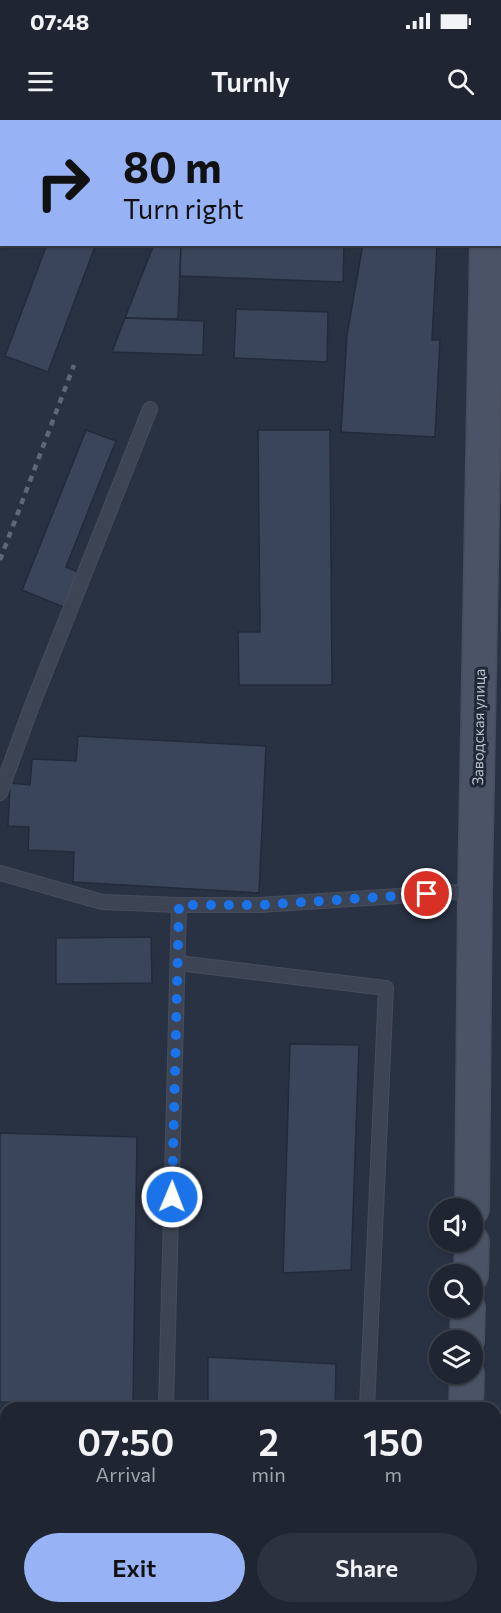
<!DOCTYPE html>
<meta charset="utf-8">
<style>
body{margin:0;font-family:Commissioner,sans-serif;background:#2c323e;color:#f1f3f6;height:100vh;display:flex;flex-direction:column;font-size:22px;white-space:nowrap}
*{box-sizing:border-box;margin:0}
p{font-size:20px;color:#a1a5ac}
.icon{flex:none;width:33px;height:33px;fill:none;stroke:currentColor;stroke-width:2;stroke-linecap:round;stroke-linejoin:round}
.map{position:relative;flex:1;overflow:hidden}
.panel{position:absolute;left:0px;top:1282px;width:501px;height:212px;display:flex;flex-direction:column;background:#1f2632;border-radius:18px 18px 0 0;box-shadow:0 2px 4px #0004,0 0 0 2px #3c434d}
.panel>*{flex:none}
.banner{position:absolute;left:0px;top:0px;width:501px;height:126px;box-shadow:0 2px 4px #0004,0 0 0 2px #3c434d;background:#97b3f5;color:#111;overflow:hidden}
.buttons{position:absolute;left:429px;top:1078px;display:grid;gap:12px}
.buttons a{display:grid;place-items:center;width:54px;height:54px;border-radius:50%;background:#1f2632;box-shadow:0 2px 4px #0004,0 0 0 2px #3c434d;font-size:30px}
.pin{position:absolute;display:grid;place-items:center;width:51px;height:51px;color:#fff;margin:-26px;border:3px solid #fff;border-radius:50%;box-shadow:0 2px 6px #0007}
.me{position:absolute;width:66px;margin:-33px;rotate:1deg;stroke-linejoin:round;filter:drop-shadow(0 0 4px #0008)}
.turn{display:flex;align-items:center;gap:21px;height:126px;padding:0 24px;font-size:27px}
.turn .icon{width:78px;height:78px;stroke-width:2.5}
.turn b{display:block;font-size:42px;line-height:51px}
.eta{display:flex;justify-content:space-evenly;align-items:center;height:102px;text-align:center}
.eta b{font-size:36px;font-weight:600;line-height:42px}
.primary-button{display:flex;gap:12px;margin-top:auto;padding:12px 24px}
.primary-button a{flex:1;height:69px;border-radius:36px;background:#97b3f5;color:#111;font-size:24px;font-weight:600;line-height:69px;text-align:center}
.primary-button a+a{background:#2c323e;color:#f1f3f6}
.status{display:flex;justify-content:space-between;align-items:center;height:42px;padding:0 30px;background:#1f2632;direction:ltr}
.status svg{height:16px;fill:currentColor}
header{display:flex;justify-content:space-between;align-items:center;height:78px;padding:0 24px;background:#1f2632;font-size:27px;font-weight:600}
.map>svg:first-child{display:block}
.building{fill:#3b4559;stroke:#232b3a;stroke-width:1.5}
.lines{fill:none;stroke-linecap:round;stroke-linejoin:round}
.lane-casing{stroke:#474d5c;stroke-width:16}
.secondary-casing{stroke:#474d5c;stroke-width:36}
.lane{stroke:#3d4453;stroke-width:14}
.secondary{stroke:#4b5366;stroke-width:33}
.rail{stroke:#5f687a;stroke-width:4.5;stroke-dasharray:6 6;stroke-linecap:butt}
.route{stroke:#1a73e8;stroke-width:10;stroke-dasharray:0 18}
.labels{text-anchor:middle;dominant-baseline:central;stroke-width:6;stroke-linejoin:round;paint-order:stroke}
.street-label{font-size:15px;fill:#bac0cd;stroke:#212939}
</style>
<div class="status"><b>07:48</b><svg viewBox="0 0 49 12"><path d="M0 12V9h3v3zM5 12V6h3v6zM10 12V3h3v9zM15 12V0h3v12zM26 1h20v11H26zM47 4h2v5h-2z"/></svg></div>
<header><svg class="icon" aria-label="menu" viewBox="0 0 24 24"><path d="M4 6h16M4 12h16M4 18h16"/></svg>Turnly<svg class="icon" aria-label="search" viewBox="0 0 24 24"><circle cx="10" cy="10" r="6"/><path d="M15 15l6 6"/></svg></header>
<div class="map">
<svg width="501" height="1493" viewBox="0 0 501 1493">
<rect width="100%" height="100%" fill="#293243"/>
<!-- building -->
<g class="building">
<path d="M21,0H59L58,2H21Z"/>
<path d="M93,0H173L172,2H93Z"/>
<path d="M47,124H96L48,252L5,236Z"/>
<path d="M154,124H181L178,199L125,198Z"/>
<path d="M181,124H344L343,162L180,156Z"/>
<path d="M363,124L437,126L432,220H440L435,317L341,312L347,215Z"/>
<path d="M236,189L328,192L327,242L234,238Z"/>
<path d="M125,198L204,201L203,235L112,232Z"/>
<path d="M86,310L116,321L66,447L80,453L66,488L22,470Z"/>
<path d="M258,310H330L332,565H239L238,512H260Z"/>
<path d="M78,616L266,626L259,773L73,762L74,732L28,730L29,707L8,706L10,663L30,665L32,639L76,641Z"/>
<path d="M151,817L152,863L56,864V818Z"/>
<path d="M290,924L359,925L351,1150L283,1153Z"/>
<path d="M0,1013L137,1017L133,1283L0,1282Z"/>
<path d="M208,1237L336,1244L335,1288H208Z"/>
<rect x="207" y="1488" width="124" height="5"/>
</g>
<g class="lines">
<!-- lane casing -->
<g class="lane-casing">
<g id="lane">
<path d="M500,112H501"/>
<path d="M0,673L31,588L150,289"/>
<path d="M0,753L102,782L179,785H260L475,771"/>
<path d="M178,843L386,868L367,1288"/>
<path d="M166,1288L179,785"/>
<path d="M358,1493V1488"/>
</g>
</g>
<!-- secondary casing -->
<g class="secondary-casing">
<g id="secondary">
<path d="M490,2V0"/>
<path d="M472,1089L475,771L487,124"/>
<path d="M471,1155L472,1122"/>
<path d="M467,1221L468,1188"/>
<path d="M466,1288L467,1254"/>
<path d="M463,1488V1493"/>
</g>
</g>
<!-- lane -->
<use href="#lane" class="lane"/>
<!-- secondary -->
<use href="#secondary" class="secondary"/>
<!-- rail -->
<g class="rail">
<path d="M0,440L74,245"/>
<path d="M0,1453L6,1462"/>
<path d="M24,1488L27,1493"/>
</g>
</g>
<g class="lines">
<!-- route -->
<path class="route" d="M172,1077L179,785H260L427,774"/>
</g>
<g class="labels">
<!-- street labels -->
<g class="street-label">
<text transform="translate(478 607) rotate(-89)">Заводская улица</text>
</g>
</g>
</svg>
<div class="buttons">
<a><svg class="icon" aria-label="sound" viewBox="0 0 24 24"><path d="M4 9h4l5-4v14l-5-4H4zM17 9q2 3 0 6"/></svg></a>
<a><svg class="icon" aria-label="search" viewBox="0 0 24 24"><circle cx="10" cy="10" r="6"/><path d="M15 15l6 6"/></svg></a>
<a><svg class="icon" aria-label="layers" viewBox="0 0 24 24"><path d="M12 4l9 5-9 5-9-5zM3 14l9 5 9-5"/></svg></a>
</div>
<div class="pin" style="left:427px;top:774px;background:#d93025"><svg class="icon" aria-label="arrive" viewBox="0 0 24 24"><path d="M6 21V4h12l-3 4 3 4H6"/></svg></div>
<svg class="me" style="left:172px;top:1077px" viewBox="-20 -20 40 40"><circle r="17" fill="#1a73e8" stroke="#fff" stroke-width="3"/><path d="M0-11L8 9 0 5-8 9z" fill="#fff"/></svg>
<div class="banner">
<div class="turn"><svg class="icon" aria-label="right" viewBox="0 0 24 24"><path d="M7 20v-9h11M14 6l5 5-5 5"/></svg><div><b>80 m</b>Turn right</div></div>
</div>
<section class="panel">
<div class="eta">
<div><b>07:50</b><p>Arrival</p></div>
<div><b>2</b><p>min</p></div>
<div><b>150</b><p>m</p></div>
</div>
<div class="primary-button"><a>Exit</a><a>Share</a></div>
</section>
</div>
